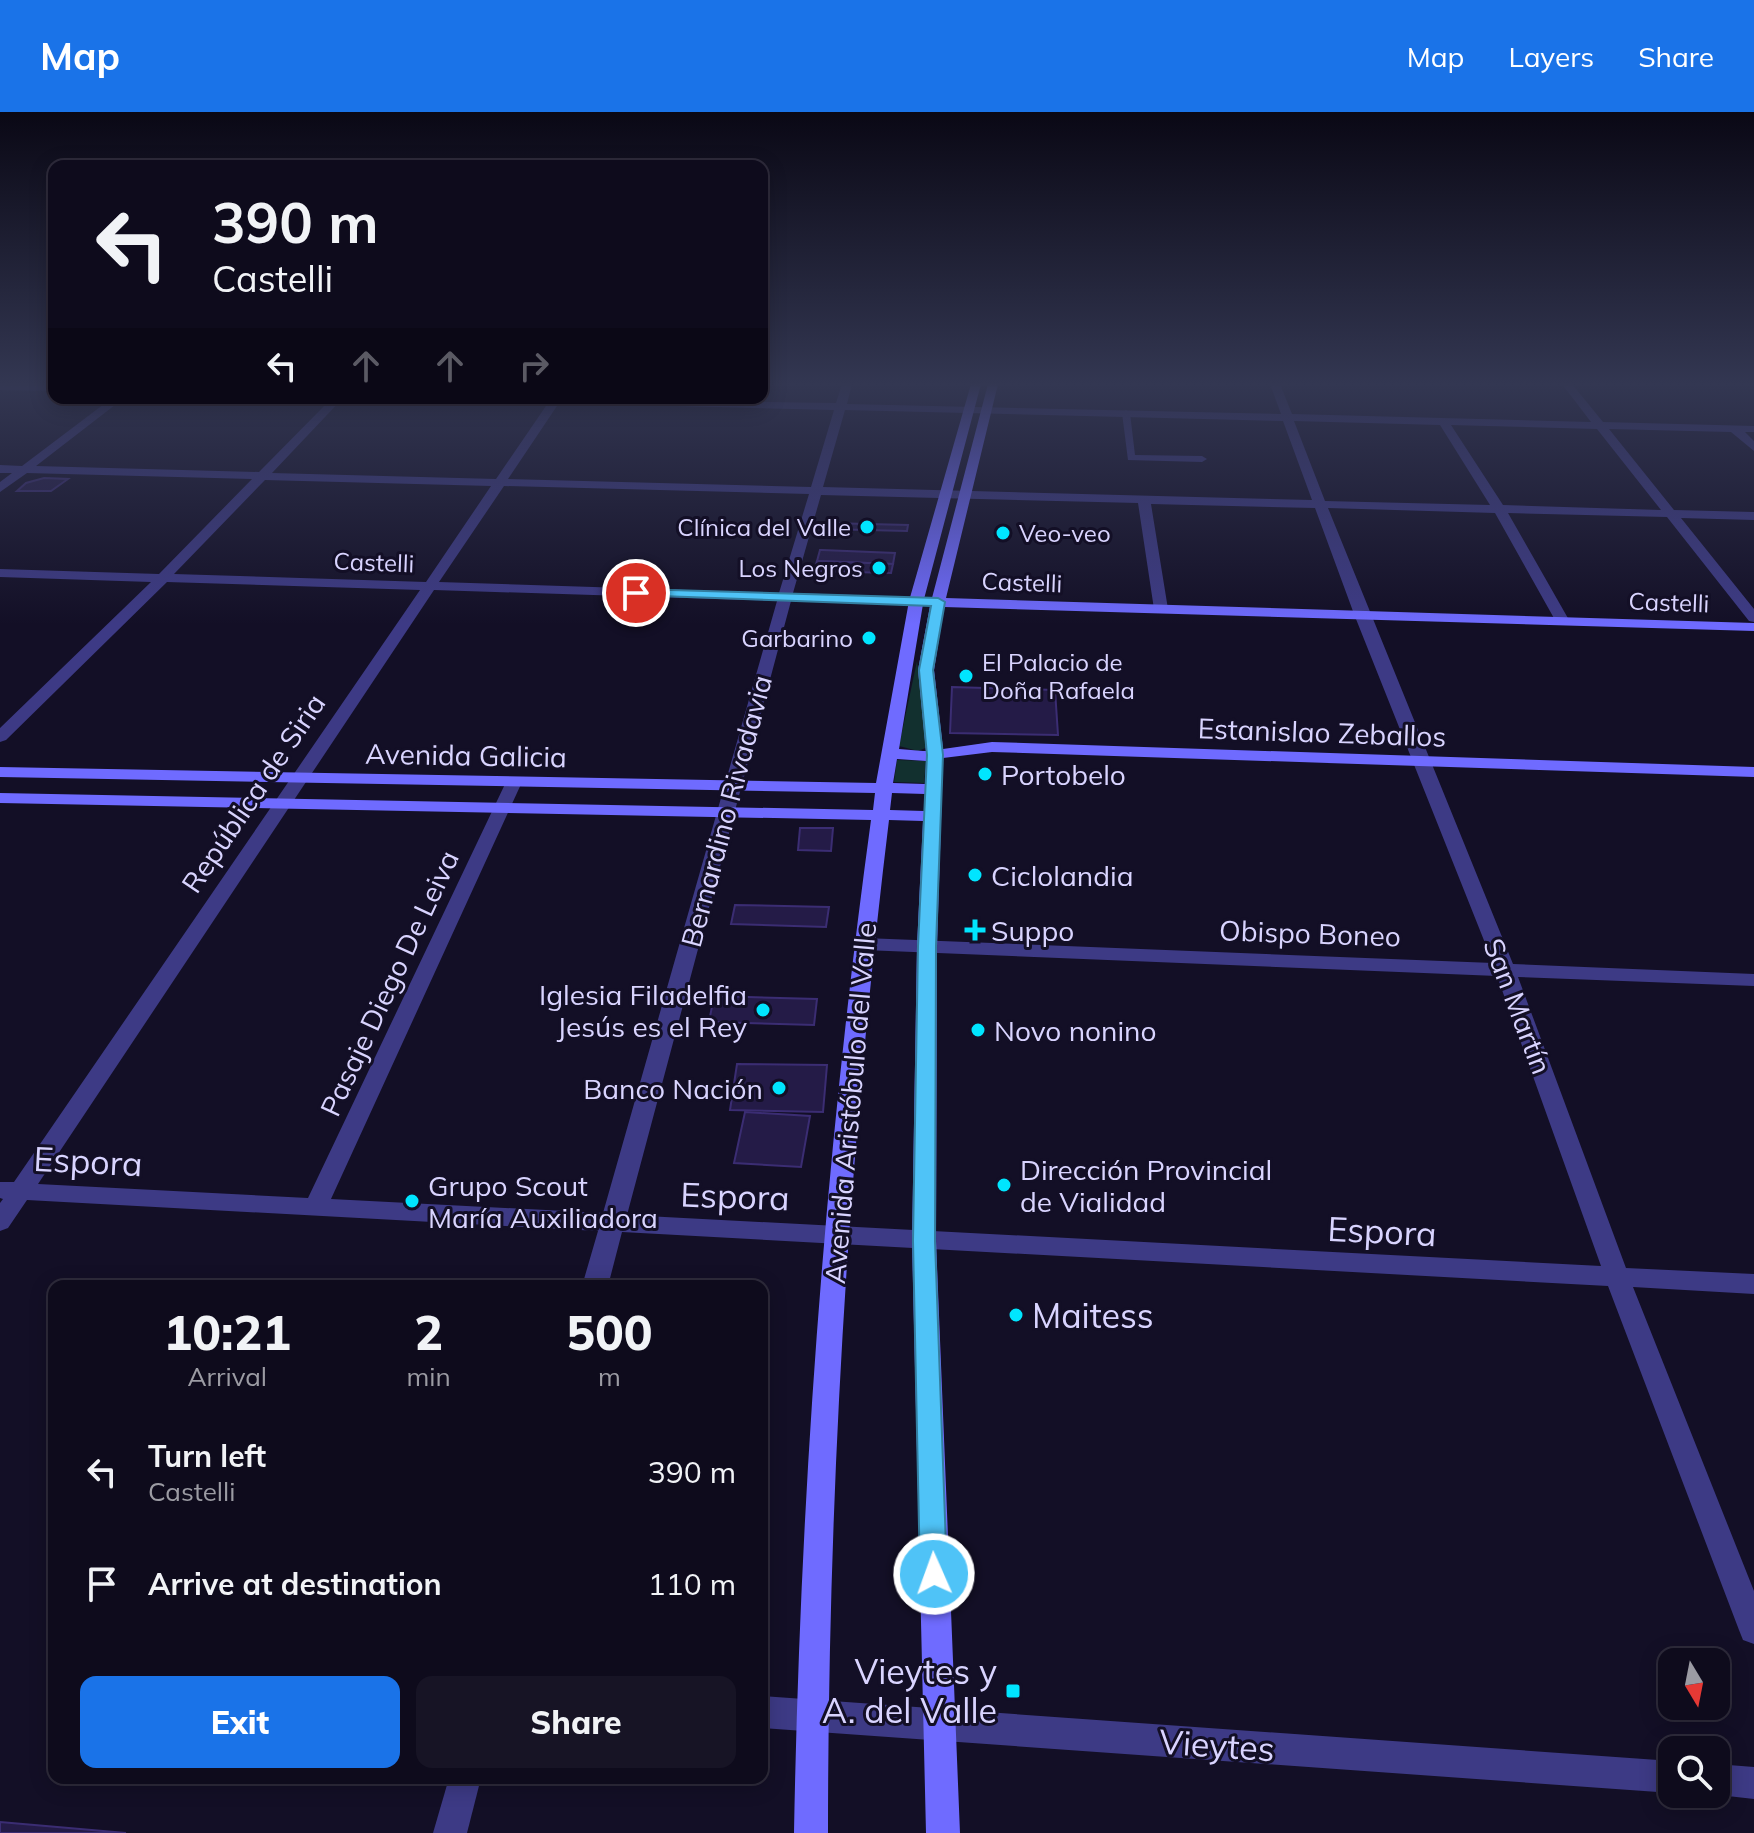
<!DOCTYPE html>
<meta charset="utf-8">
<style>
body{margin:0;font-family:Mulish,sans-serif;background:#171425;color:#f1f3f6;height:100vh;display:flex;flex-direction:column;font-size:30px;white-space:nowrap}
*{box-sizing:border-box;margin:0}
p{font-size:26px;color:#9b9ba3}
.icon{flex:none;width:44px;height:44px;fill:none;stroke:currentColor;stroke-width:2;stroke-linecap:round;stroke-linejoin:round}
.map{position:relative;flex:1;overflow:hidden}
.side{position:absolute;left:48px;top:1168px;width:720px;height:504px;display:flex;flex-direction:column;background:#0e0b1c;border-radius:16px;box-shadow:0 4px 20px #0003,0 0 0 2px #2e2b3b}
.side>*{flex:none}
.guide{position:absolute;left:48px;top:48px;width:720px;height:244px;border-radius:16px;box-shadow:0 4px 20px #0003,0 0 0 2px #2e2b3b;background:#0e0b1c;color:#f1f3f6;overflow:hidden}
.needle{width:52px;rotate:170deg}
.buttons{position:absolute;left:1658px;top:1536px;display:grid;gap:16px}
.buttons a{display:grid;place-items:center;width:72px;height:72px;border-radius:16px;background:#0e0b1c;box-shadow:0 4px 20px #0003,0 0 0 2px #2e2b3b;font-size:40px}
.pin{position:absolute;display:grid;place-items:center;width:68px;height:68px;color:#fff;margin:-34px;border:4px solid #fff;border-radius:50%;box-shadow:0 2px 8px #0007}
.me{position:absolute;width:88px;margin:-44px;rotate:358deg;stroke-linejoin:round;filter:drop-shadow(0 0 6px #0008)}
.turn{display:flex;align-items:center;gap:28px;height:168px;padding:0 32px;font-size:36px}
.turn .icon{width:104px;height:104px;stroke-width:2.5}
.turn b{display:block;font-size:56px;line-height:68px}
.lanes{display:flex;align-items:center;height:76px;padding:0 32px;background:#0003;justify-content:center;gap:40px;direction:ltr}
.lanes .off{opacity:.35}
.eta{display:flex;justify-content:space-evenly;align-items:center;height:136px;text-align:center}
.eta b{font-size:48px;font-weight:800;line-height:56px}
.button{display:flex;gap:16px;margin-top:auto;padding:16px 32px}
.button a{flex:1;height:92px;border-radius:16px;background:#1a73e8;color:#fff;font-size:32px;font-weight:800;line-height:92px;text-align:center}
.button a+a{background:#171425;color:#f1f3f6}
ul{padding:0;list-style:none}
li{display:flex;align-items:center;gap:24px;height:112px;padding:0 32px}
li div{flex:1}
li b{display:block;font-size:30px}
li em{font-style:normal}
header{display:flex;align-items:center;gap:48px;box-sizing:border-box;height:112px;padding:0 40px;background:#1a73e8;color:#fff}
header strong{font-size:38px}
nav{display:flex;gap:44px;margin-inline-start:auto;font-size:28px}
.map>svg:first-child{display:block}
.green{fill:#12302f}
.building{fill:#241b47;stroke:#3b2d73;stroke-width:2}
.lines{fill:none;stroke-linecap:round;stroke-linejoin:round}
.pedestrian{fill:#3d3a85;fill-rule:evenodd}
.minor{fill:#3d3a85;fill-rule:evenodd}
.secondary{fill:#6f6bff;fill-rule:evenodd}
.route{fill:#4fc3f7;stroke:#337fa1;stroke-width:2}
.poi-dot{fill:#00e5ff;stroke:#130f26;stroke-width:3}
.labels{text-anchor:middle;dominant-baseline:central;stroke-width:6;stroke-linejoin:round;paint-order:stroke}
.far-poi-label{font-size:24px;fill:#d9d4ff;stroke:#130f26;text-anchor:end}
.far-street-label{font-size:24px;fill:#d9d4ff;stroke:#130f26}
.street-label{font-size:28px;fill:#d9d4ff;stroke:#130f26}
.poi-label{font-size:28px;fill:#d9d4ff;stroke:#130f26;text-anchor:start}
.near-street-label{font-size:34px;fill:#d9d4ff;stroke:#130f26}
.near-poi-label{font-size:34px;fill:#d9d4ff;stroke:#130f26;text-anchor:start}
</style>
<header>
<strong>Map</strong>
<nav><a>Map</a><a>Layers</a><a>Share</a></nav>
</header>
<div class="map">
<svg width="1754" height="1721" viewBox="0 0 1754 1721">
<rect width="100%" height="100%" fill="#130f26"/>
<!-- green -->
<g class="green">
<path d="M917,549L928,635L918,639L899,634Z"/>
<path d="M897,648L926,649L924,671L894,670Z"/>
</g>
<!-- building -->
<g class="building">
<path d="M44,366L68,367L51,379H17L26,371Z"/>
<path d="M828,411L908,413L907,419L826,417Z"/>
<path d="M820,438H822L895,441L893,452L817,449Z"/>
<path d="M817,449L893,452L891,461L814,459Z"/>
<path d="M952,575L1055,578L1058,623L950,621Z"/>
<path d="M800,716H833L831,739L798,738Z"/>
<path d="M735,793L829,795L826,815L731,812Z"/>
<path d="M714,884L817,887L814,913L709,910Z"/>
<path d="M737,952L827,953L823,1000L730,998Z"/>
<path d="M745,1000L810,1004L801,1055L734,1051Z"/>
<path d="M0,1710L126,1721H0Z"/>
</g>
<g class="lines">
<!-- pedestrian -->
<path class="pedestrian" d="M1126,298L1130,301L1135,343L1202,344L1207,347L1202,350L1128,348L1122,301Z"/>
<!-- minor -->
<g class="minor">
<path d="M0,272L54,273V279L0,278Z"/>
<path d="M842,272H852L847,292L1281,302L1270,272H1280L1292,302L1591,310L1562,272H1572L1603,310L1754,314V320H1745L1754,329V339L1731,320L1609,317L1674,398L1754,400V408L1681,406L1754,497V510L1749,509L1667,405L1508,401L1569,508L1562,512L1555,508L1495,401L1328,396L1513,852L1754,862V874L1518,865L1626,1156L1754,1162V1182L1633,1175L1754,1479V1532L1743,1528L1739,1518L1608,1174L622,1120L608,1174H582L598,1119L27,1088L8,1116L0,1119V1091L3,1087L0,1086V1070H14L420,478L167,470L6,628L0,630V616L151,470L0,465V457L159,462L252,367L27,361L0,380V370L12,361H0V353L22,354L112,286H124L36,354L259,360L332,286H343L272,361L496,367L548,291L479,289L474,286L836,291ZM559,291L834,298L811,375L508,367ZM845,298L1283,309L1312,388L823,375ZM1294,309L1440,313L1490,393L1325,389ZM1451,313L1597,317L1661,398L1503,393ZM265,368L491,374L426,470L174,462ZM504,374L809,382L779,481L439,470ZM821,383L1138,391L1154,497L1161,501L1168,497L1151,392L1315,396L1354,502L1493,851L864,826L854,832L864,838L1497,864L1601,1154L627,1103L791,489L916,493L923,489L916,485L793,481ZM434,478L777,489L603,1101L331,1087L522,670L514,665L506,670L308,1086L38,1072Z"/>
<path d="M762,1584L1672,1649V1681L762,1616Z"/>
<path d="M1716,1652L1754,1655V1687L1710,1682H1716Z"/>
<path d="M449,1666H481L467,1721H433Z"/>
</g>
<!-- secondary -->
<path class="secondary" d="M971,272H981L924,487L932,486L988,272H998L946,486L1754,511V519L944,495L934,558L943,637L992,630L1754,655V665L992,640L943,646L937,834L936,1129L960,1721H926L912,1129L917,834L923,709L889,708C848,1044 828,1383 828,1721H794C800,1382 825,1044 871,708L0,691V681L873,698L875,681L0,665V655L876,671L909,489ZM923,492L930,494L918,558L926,639H923L899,637ZM897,647L926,649L925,672L893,671ZM892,681L925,682L924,699L890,698Z"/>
</g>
<!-- sky -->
<linearGradient id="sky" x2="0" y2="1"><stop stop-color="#0a0815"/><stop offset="0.53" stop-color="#333752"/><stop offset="1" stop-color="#333752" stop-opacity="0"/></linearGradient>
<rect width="1754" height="513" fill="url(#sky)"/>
<!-- route -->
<path class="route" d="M636,477L938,486L945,490L933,558L943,643L936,834L935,1129L947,1462L943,1471L934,1475L924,1471L920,1462L913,1129L918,834L927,643L919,558L931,494L632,483V478Z"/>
<!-- markers -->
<g class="poi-dot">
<circle cx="867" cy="415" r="8"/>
<circle cx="1003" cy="421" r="8"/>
<circle cx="879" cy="456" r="8"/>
<circle cx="869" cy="526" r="8"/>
<circle cx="966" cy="564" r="8"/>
<circle cx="985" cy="662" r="8"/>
<circle cx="975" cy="763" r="8"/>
<path d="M971 806h8v8h8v8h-8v8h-8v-8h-8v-8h8z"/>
<circle cx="763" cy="898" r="8"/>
<circle cx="978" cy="918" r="8"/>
<circle cx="779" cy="976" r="8"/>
<circle cx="1004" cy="1073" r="8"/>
<circle cx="412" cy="1089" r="8"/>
<circle cx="1016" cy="1203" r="8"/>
<rect x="1005" y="1571" width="16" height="16" rx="4"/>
</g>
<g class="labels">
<!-- far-poi labels -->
<g class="far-poi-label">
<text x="851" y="415">Clínica del Valle</text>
<text x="1019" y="421" text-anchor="start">Veo-veo</text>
<text x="863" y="456">Los Negros</text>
<text x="853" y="526">Garbarino</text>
<text x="982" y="550" text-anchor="start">El Palacio de<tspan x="982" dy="28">Doña Rafaela</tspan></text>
</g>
<!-- far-street labels -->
<g class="far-street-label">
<text transform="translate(374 450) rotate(2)">Castelli</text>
<text transform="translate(1022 470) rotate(2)">Castelli</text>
<text transform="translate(1669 490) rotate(2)">Castelli</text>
</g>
<!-- street labels -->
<g class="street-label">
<text transform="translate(1322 620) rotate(2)">Estanislao Zeballos</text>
<text transform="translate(466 643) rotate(1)">Avenida Galicia</text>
<text transform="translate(253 681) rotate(-56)">República de Siria</text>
<text transform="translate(726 699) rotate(-75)">Bernardino Rivadavia</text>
<text transform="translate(1310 821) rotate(2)">Obispo Boneo</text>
<text transform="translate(389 871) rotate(-65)">Pasaje Diego De Leiva</text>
<text transform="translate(1518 894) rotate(69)">San Martín</text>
<text transform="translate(850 991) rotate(-85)">Avenida Aristóbulo del Valle</text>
</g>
<!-- poi labels -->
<g class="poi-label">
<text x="1001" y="662">Portobelo</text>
<text x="991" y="763">Ciclolandia</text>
<text x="991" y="818">Suppo</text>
<text x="747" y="882" text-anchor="end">Iglesia Filadelfia<tspan x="747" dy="32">Jesús es el Rey</tspan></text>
<text x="994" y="918">Novo nonino</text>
<text x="763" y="976" text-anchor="end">Banco Nación</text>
<text x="1020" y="1057">Dirección Provincial<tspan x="1020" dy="32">de Vialidad</tspan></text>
<text x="428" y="1073">Grupo Scout<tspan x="428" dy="32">María Auxiliadora</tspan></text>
</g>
<!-- near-street labels -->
<g class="near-street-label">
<text transform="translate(88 1049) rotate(3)">Espora</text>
<text transform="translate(735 1084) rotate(2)">Espora</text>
<text transform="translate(1382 1119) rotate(3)">Espora</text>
<text transform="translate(1217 1633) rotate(4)">Vieytes</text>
</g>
<!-- near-poi labels -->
<g class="near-poi-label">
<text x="1032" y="1203">Maitess</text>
<text x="997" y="1559" text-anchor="end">Vieytes y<tspan x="997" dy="39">A. del Valle</tspan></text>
</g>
</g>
</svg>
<div class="buttons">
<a><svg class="needle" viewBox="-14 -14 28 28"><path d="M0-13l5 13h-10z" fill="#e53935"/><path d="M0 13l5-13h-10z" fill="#9b9ba3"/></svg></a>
<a><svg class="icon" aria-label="search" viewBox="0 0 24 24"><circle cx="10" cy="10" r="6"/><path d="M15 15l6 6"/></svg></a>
</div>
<div class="pin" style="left:636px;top:481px;background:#d93025"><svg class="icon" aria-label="arrive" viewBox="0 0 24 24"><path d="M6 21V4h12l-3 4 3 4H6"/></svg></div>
<svg class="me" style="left:934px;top:1462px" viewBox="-20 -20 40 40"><circle r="17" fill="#4fc3f7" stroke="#fff" stroke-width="3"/><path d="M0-11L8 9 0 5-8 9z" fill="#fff"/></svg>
<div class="guide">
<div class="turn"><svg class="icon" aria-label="left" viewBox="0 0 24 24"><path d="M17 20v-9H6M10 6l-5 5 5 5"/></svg><div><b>390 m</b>Castelli</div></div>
<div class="lanes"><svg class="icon" aria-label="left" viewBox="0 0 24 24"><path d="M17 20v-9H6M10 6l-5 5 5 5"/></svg><svg class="icon off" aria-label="ahead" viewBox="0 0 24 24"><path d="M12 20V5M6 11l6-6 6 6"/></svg><svg class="icon off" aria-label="ahead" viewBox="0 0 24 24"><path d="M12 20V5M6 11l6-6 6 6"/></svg><svg class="icon off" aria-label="right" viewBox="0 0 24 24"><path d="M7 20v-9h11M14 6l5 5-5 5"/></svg></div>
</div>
<section class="side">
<div class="eta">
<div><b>10:21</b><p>Arrival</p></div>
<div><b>2</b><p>min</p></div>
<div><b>500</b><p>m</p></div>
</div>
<ul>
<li><svg class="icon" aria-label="left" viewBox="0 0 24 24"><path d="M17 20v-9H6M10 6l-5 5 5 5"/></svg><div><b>Turn left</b><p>Castelli</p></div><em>390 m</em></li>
<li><svg class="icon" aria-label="arrive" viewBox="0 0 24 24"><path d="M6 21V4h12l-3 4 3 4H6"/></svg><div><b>Arrive at destination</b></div><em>110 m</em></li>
</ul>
<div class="button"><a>Exit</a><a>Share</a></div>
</section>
</div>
